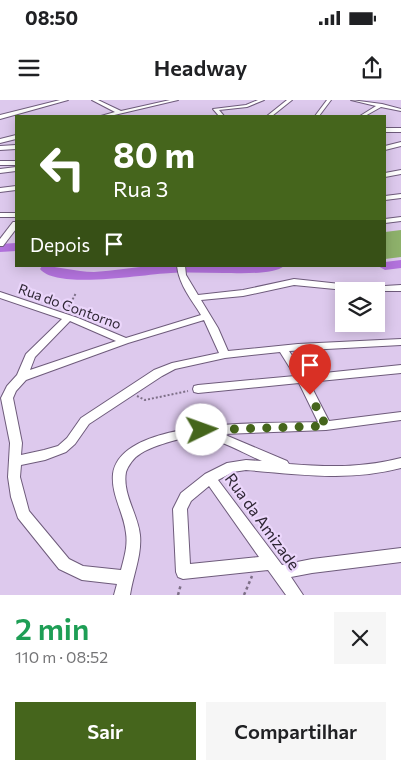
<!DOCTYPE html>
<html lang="pt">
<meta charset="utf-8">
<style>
body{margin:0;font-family:Commissioner,sans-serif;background:#f6f6f6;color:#202124;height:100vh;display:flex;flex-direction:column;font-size:19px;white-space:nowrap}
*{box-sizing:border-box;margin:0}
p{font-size:16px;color:#757577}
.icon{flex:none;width:28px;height:28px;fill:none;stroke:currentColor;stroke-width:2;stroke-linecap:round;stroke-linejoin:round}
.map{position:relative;height:495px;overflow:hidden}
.side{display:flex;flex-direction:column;background:#fff;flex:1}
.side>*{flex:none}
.top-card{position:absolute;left:15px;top:15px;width:371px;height:152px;border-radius:0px;box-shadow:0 2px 12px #0003;background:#45651c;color:#fff;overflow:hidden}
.controls{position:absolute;left:335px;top:182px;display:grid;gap:10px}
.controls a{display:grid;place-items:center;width:50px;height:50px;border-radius:0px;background:#fff;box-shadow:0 2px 12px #0003;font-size:25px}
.pin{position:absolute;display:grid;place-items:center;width:42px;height:42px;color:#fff;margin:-51px -21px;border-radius:50% 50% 50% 0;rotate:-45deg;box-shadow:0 0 5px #0007}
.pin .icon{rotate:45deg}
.me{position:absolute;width:55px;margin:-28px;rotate:87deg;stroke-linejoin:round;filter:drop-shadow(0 0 4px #0008)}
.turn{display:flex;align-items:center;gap:18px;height:105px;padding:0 15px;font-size:22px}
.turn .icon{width:65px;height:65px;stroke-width:2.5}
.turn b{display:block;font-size:35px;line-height:42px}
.then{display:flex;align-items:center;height:48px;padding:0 15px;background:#0003;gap:10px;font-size:19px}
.round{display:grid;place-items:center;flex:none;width:52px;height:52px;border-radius:0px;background:#f6f6f6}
.summary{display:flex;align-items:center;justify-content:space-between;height:85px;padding:0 15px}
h1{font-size:30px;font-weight:600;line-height:38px;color:#1e9e55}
.cta{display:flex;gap:10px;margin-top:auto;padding:10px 15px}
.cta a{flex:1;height:58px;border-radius:0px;background:#45651c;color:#fff;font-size:20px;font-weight:600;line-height:58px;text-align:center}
.cta a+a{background:#f6f6f6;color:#202124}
.status{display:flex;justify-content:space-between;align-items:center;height:35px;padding:0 25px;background:#fff;direction:ltr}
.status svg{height:14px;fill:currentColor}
header{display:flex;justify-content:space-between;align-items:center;height:65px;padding:0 15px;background:#fff;font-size:22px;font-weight:600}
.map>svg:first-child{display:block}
.green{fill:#8eb16b}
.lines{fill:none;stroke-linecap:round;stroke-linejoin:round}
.river{fill:#b272dc;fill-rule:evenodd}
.street-casing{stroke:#6e5b7b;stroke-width:2}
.path-far1{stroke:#7d6f87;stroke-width:2;stroke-dasharray:2 2;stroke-linecap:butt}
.path{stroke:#7d6f87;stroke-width:2.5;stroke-dasharray:3 3;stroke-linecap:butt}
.street{fill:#fff;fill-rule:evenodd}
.route{stroke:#45651c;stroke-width:9;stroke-dasharray:0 16.2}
.labels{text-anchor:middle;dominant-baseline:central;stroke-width:4.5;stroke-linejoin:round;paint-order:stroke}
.street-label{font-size:14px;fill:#2e2634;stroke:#ebd6fb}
.near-street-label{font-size:16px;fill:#2e2634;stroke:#ebd6fb}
</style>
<div class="status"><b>08:50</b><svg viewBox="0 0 49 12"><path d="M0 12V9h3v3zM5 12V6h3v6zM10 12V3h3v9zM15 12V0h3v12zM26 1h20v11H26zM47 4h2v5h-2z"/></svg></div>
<header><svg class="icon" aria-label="menu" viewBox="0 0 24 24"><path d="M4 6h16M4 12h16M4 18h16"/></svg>Headway<svg class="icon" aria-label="share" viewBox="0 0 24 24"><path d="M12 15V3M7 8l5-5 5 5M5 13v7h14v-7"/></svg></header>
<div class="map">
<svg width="401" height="495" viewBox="0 0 401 495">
<rect width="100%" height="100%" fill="#ddc9ed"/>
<!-- green -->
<path class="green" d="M401,130V157L385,159V132Z"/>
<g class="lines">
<!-- river -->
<g class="river">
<path d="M16,143V151L0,152V144Z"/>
<path d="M401,160V168L385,170L378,166H385V162Z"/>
<path d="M42,166C59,166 75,172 94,172C114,171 133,167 152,166C196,164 240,166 284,166C275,175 237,173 224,173C206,173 189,172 171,173C145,174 57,190 40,169Z"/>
</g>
<!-- street casing -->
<g class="street-casing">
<g id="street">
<path d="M60,0H68L0,19V15Z"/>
<path d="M92,0H98L121,11L170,0H178L110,16H101L115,12Z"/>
<path d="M258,0H264L247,7L219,10L224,16H219L213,9L246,5Z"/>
<path d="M287,0H292L272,16H267Z"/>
<path d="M327,0H331L319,16H315Z"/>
<path d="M351,0L382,4L401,9V11L381,7L365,16H360L376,6Z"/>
<rect x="385" y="28" width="16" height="4"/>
<path d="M16,35V39L0,43V39Z"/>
<path d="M401,42V46L385,50V46Z"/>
<path d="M16,45V49L0,50V46Z"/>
<rect x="0" y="61" width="16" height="4"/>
<path d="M16,67V71L0,73V69Z"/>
<path d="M401,70V74L385,77V73Z"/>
<path d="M16,86V90L0,92V88Z"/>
<path d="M401,94V98L385,100V96Z"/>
<rect x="0" y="113" width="16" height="4"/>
<path d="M401,117V121L385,123V119Z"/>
<path d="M13,122H16V129L3,146H0V139Z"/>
<path d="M177,166H185L186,175L198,195L243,190L294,179L368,187L401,185V191H355L294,185L243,196L201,200L218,228L228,251L298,244L401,239V245L289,251L305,275L401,265V273L309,282L329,321L401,312V320L326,330L223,334L287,361L289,364C327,367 363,368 401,358V368C348,382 299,374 246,370L233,372L218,380L282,465L312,459L401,448V462L312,473L291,477L303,495H286L268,470L183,479L178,477L176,472L173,409L181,393L205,374L227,363L246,360L262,361C245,354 223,341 205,337C193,333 151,346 140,354C134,357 128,366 126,372C122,394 138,414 140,435C142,455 133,475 130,495H114L117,484L82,480L59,469L18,418L11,397L8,377L10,343L1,298L7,286L17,275L26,254L62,219L0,198V192L78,218L126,238L201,215C192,200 179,185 177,166ZM204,220L219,253L172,263L154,270L81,318L67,338L58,346L44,350L21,355L22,343L13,298L16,291L26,280L128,243ZM70,221L116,241L30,270L35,257ZM280,252L295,276L198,285L194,286L193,289L194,292L198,293L299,283L318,322C274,324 121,316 113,374C111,395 124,413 126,433C128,446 124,458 121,470L83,466L69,459L29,411L20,377L21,365L45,360L66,352L75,344L89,324L162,276L175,269L225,258ZM209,386L259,457L190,464L187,409L191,401Z"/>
</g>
</g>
<!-- path-far1 -->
<g class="path-far1">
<path d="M67,210L76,193"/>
<path d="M137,296L145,300L188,291"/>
</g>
<!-- path -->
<g class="path">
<path d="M178,495L181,484"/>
<path d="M244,495L252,476"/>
</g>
<!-- street -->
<use href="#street" class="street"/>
</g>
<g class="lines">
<!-- route -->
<path class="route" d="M202,330L326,326L310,295"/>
</g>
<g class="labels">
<!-- street labels -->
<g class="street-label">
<text transform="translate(70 206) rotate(20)">Rua do Contorno</text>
</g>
<!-- near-street labels -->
<g class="near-street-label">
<text transform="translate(263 421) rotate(54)">Rua da Amizade</text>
</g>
</g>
</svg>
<div class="controls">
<a><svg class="icon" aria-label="layers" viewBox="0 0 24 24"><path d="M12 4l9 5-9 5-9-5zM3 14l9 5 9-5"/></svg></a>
</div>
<div class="pin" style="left:310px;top:295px;background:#d93025"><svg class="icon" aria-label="arrive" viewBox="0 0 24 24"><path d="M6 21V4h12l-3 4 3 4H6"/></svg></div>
<svg class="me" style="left:202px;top:330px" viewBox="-20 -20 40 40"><circle r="19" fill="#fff"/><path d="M0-13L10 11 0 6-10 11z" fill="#45651c"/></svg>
<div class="top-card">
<div class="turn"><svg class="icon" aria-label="left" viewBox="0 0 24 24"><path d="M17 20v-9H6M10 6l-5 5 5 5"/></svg><div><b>80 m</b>Rua 3</div></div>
<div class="then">Depois<svg class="icon" aria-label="arrive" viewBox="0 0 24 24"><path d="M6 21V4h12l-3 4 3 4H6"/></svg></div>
</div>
</div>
<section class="side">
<div class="summary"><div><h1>2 min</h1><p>110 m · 08:52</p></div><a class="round"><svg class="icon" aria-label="close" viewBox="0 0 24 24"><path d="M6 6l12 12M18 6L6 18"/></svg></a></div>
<div class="cta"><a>Sair</a><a>Compartilhar</a></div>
</section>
